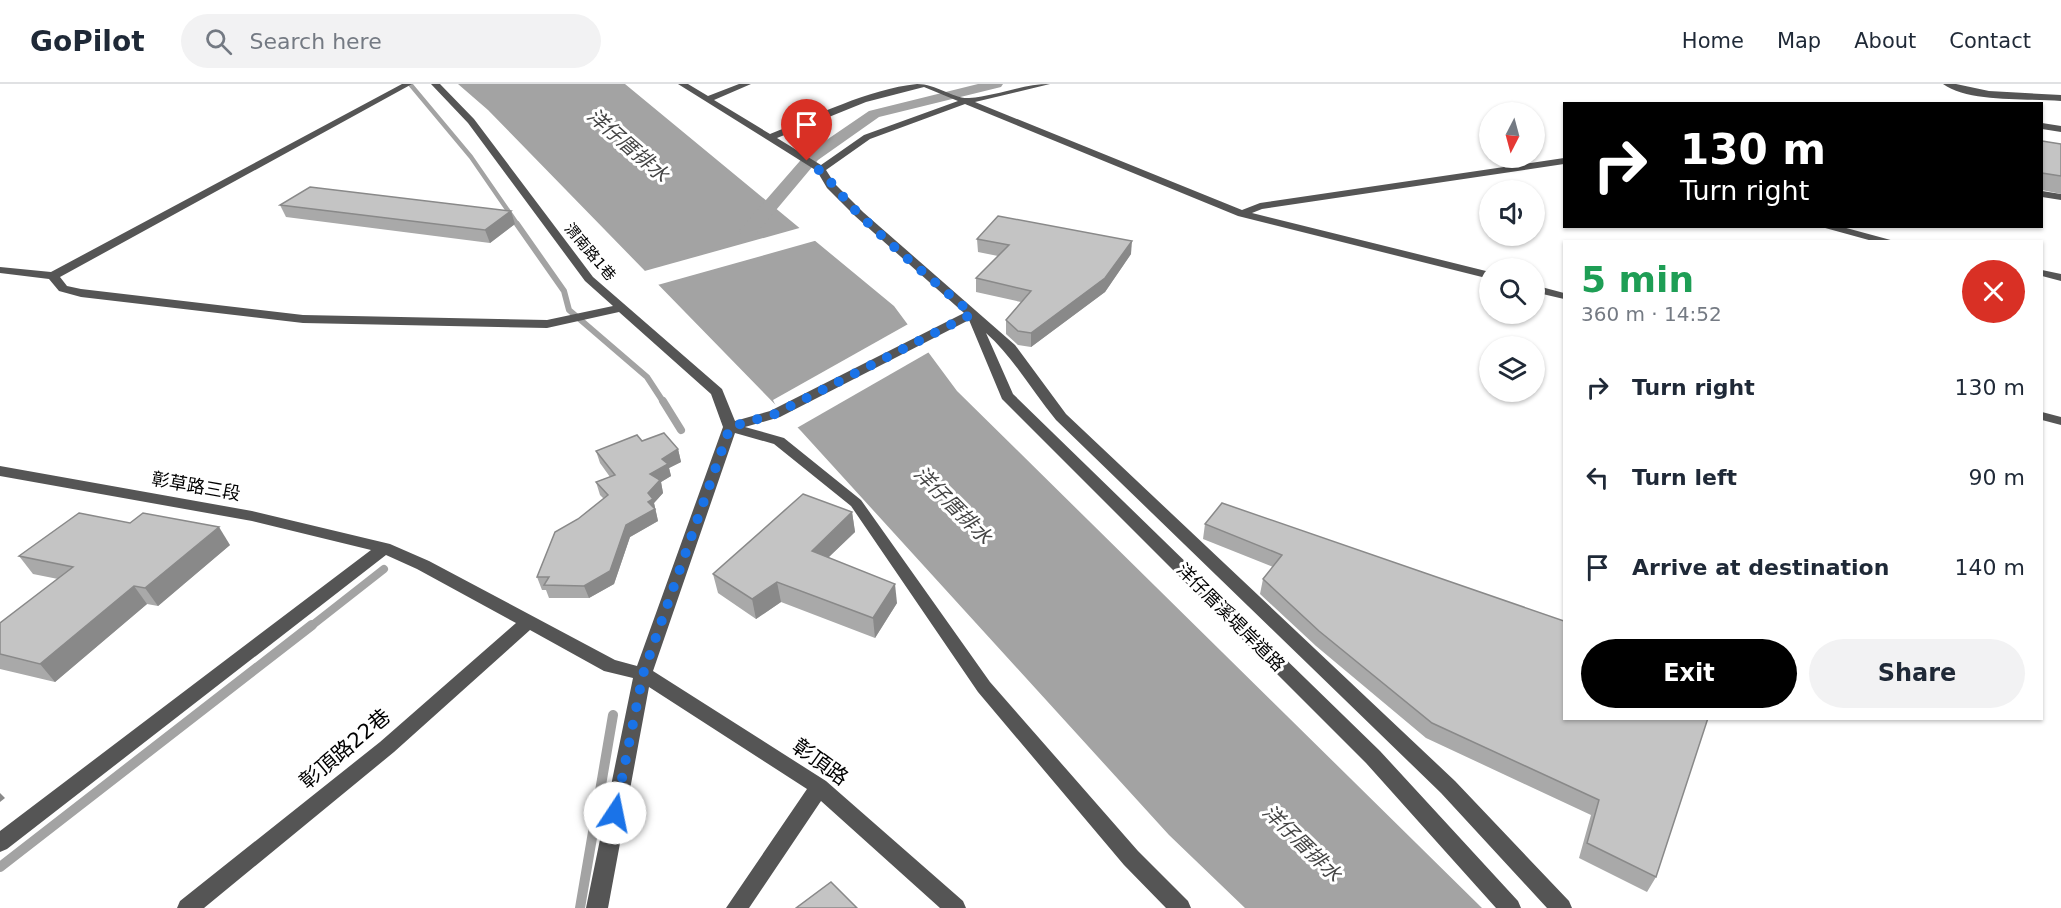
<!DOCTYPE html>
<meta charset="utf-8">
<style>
body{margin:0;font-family:"DejaVu Sans","Noto Sans TC",sans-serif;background:#f2f2f3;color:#1f2937;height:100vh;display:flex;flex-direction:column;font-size:22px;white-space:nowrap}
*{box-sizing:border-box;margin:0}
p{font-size:20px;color:#747a83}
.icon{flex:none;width:33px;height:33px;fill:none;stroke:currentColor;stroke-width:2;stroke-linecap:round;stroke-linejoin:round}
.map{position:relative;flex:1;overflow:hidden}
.sheet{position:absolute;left:1563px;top:156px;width:480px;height:480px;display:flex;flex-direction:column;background:#fff;border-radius:0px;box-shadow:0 2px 4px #0004}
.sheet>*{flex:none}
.banner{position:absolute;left:1563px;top:18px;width:480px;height:126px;border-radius:0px;box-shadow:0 2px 4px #0004;background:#000;color:#fff;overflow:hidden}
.needle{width:39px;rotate:186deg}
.tools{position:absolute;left:1479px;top:18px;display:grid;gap:12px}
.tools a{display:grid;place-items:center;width:66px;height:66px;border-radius:50%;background:#fff;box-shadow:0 2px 4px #0004;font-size:30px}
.pin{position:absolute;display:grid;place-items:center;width:51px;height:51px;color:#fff;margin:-62px -26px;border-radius:50% 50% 50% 0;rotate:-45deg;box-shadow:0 0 6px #0007}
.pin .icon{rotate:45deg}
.me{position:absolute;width:66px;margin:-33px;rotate:11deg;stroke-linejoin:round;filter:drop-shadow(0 0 4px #0008)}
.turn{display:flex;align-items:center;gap:21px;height:126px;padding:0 18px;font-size:27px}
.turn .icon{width:78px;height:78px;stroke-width:2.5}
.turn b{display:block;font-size:42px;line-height:51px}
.round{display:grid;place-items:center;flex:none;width:63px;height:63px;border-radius:32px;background:#f2f2f3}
.headline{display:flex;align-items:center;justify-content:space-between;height:102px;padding:0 18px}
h1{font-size:36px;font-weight:600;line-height:45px;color:#1e9e55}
.action{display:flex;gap:12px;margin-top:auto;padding:12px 18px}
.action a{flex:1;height:69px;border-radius:36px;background:#000;color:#fff;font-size:24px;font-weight:600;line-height:69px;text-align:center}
.action a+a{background:#f2f2f3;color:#1f2937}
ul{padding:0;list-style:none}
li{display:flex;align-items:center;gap:18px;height:90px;padding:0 18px}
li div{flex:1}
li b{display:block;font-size:22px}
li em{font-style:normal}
header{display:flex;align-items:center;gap:36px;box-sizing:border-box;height:84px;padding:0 30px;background:#fff;border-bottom:2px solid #e0e1e3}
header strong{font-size:28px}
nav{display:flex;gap:33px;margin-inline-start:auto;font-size:21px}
.search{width:420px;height:54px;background:#f2f2f3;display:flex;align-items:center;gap:15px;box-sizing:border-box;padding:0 21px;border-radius:33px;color:#747a83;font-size:22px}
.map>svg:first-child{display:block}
.water{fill:#a3a3a3}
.pier{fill:#fff}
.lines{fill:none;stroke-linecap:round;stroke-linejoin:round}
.stream-far3{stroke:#a3a3a3;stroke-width:4.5}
.stream-far2{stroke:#a3a3a3;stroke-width:6}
.stream-far1{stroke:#a3a3a3;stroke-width:8}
.stream{stroke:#a3a3a3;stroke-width:10}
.canal{fill:#a3a3a3;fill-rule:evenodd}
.minor{fill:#555;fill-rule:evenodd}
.wall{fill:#a9a9a9}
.shaded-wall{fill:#898989}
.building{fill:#c4c4c4;stroke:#898989;stroke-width:1.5}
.route{stroke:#1a73e8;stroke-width:10;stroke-dasharray:0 18}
.labels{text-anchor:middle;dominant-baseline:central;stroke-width:6;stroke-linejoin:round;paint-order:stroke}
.far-street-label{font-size:15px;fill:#000;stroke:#fff}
.street-label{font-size:18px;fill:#000;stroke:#fff}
.water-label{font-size:20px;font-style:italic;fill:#444;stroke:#fff}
.near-street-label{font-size:21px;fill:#000;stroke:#fff}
</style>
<header>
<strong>GoPilot</strong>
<div class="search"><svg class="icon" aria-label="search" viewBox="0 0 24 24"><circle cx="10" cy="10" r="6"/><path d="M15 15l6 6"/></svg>Search here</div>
<nav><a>Home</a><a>Map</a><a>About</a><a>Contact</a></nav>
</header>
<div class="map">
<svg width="2061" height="824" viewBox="0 0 2061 824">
<rect width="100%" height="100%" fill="#fff"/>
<!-- water -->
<path class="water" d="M458,0H625L894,222L957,307L1482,824H1245L1169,751L801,347L488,26Z"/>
<!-- pier -->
<g class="pier">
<path d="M803,143L818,156L654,202L641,188Z"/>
<path d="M910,239L931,267L795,345L779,329L773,316Z"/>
</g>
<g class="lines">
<!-- stream-far3 -->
<path class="stream-far3" d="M410,0L471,73L518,141"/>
<!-- stream-far2 -->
<path class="stream-far2" d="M517,140L564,207L569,226L647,293L664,319"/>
<!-- stream-far1 -->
<g class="stream-far1">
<path d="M663,317L681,346"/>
<path d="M310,543L384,485"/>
</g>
<!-- stream -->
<g class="stream">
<path d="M0,783L312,541"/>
<path d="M580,824L613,631"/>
</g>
<!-- canal -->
<path class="canal" d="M978,0H1003L1001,3L879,33L818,76L755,151H741L739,147L806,70L869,27Z"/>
<!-- minor -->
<g class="minor">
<path d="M402,0H412L60,193L67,202L81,205L303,231L547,236L613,222L585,197L468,39L431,0H440L474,35L593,193L722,305L735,337L770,327L964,229L855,132L827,104L817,87L678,0H688L708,12L739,0H751L714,16L770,50C816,32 868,5 917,0C937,0 953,15 969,14C997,12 1022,0 1050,0L975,18L1242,126L1260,119L1564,74V80L1262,125L1252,129L1490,188V195L1238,132L965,20L870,55L826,86L835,100L863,128L1015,261L1066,330L1455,697L1569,817L1572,824H1547L1441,709L1056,336C1032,307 1014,274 986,249L1013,310L1380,667L1518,817L1521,824H1496L1366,679L1002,315L969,236L780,333L745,343L784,354L861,416L990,598L1138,767L1188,817L1191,824H1166L1124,781L978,608L851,422L774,360L735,349L653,587L826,697L963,817L966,824H940L821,717L749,824H726L807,705L649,603L608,824H586L633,594L604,587L530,546L394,668L204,824H177L180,817L380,658L516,539L417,485L386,471L7,765L0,768V747L371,466L252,437L0,392V382L252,427L390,460L429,477L615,576L637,582L723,343L711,310L619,228L547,244L303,239L81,213L59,207L49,195L0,189V183L51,188ZM924,3L958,17L864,51L821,81L777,54L866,18Z"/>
<path d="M1943,0H1956L1989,7L2061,11V17C2029,14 1969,19 1943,0Z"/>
<path d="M2042,39L2061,42V48L2042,45Z"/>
<path d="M2042,107L2061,110V116L2042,113Z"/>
<path d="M1818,142H1839L1898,158H1876Z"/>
<path d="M2042,186L2061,190V197L2042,192Z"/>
<path d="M1534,201L1564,209V215L1534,208Z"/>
<path d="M2042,328L2061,333V341L2042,336Z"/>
</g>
</g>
<!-- wall -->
<g class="wall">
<path d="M2042,57L2061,60V110L2042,106Z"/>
<path d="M280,121L511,127L515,140L490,159L286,133Z"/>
<path d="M977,155L1131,170L1105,208L1031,263L1018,261L1006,250V236L1021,218L976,208V194L998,172L978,168Z"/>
<path d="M642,357L678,365L681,378L669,384L671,392L661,398L663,409L654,419L658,437L630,453L614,500L589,514H549L546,506H542L537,493L578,435L604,415L600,411L596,398L610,393L600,379L596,367Z"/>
<path d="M852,428L855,448L828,474L897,519L875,554L781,518L756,535L718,509L713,490Z"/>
<path d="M1205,440L1564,537L1656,793L1647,808L1579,774L1591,731L1426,654L1316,562L1260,510L1263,495L1273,483L1203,455Z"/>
<path d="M230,461L158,522L147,520L55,598L0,585V539L58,495L33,490L19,472Z"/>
</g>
<!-- shaded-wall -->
<g class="shaded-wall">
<path d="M511,127L515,140L490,159L485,146Z"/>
<path d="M1132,157L1131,170L1105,208L1031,263V249Z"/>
<path d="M678,365L681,378L669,384L671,392L661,398L663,409L654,419L658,437L630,453L614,500L589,514L584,502L626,441L648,418V409L650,390L662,375Z"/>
<path d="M852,428L855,448L815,486L812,467Z"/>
<path d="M219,443L230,461L158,522L145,504Z"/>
<path d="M777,498L781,518L756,535L752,515Z"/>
<path d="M895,500L897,519L875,554L873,534Z"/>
<path d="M134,502L147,520L55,598L40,580Z"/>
<path d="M0,709L5,714L0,718Z"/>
</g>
<!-- building -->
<g class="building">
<path d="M2042,57L2061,60V92L2042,89Z"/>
<path d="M310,103L511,127L485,146L280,121Z"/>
<path d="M998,132L1132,157L1105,194L1031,249L1018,247L1006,236L1031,207L976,194L1009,161L977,155Z"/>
<path d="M664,349L678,365L662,375L668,380L650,390L660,396L648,409L653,415L648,418L655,425L626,441L610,487L584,502L544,501L549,493H537L555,448L578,435L608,411L596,398L615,391L596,367L637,351L642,357Z"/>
<path d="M803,410L852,428L812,467L895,500L873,534L777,498L752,515L713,490Z"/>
<path d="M1222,419L1564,537V634H1708L1656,793L1587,759L1599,716L1432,639L1319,547L1263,495L1282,471L1205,440Z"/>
<path d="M79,429L130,439L143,429L219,443L145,504L134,502L40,580L0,570V539L73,483L19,472Z"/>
<path d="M831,798L857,824H796Z"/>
</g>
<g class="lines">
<!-- route -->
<path class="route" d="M615,729L643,590L730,343L775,330L972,230C934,197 894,165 858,129C841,113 827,89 807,77"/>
</g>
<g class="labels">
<!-- far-street labels -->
<g class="far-street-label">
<text transform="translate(590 168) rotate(50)">渭南路1巷</text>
</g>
<!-- street labels -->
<g class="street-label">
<text transform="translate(196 402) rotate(10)">彰草路三段</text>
<text transform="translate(1231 533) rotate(45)">洋仔厝溪堤岸道路</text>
</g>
<!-- water labels -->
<g class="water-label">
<text transform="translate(628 61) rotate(41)">洋仔厝排水</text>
<text transform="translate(953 421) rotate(45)">洋仔厝排水</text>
<text transform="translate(1302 759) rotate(44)">洋仔厝排水</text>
</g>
<!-- near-street labels -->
<g class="near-street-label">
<text transform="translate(345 665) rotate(-40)">彰頂路22巷</text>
<text transform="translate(820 678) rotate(36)">彰頂路</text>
</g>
</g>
</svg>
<div class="tools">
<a><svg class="needle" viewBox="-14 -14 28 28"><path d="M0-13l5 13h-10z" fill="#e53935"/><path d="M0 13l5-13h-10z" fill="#747a83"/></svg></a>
<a><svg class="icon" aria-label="sound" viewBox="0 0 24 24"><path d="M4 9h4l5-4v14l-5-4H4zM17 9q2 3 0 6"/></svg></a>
<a><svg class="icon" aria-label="search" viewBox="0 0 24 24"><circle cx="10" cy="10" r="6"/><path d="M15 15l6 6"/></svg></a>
<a><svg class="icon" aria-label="layers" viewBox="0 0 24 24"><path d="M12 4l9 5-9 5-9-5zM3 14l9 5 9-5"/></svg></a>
</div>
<div class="pin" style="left:807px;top:77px;background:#d93025"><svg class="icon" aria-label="arrive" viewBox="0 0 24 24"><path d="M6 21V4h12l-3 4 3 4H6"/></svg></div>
<svg class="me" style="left:615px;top:729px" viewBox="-20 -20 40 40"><circle r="19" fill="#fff"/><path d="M0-13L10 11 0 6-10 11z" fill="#1a73e8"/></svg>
<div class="banner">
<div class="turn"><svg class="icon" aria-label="right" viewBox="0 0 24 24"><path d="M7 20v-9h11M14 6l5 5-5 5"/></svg><div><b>130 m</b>Turn right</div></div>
</div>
<section class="sheet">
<div class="headline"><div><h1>5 min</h1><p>360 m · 14:52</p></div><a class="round" style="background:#d93025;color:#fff"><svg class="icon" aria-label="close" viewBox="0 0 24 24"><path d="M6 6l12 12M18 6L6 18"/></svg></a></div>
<ul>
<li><svg class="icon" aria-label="right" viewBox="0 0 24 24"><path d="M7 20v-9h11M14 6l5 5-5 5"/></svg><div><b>Turn right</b></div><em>130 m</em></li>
<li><svg class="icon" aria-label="left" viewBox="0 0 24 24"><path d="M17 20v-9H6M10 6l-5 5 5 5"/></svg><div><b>Turn left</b></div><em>90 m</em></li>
<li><svg class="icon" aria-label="arrive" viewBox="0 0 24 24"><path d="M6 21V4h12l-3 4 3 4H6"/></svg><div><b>Arrive at destination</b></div><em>140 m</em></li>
</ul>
<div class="action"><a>Exit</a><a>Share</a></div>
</section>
</div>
